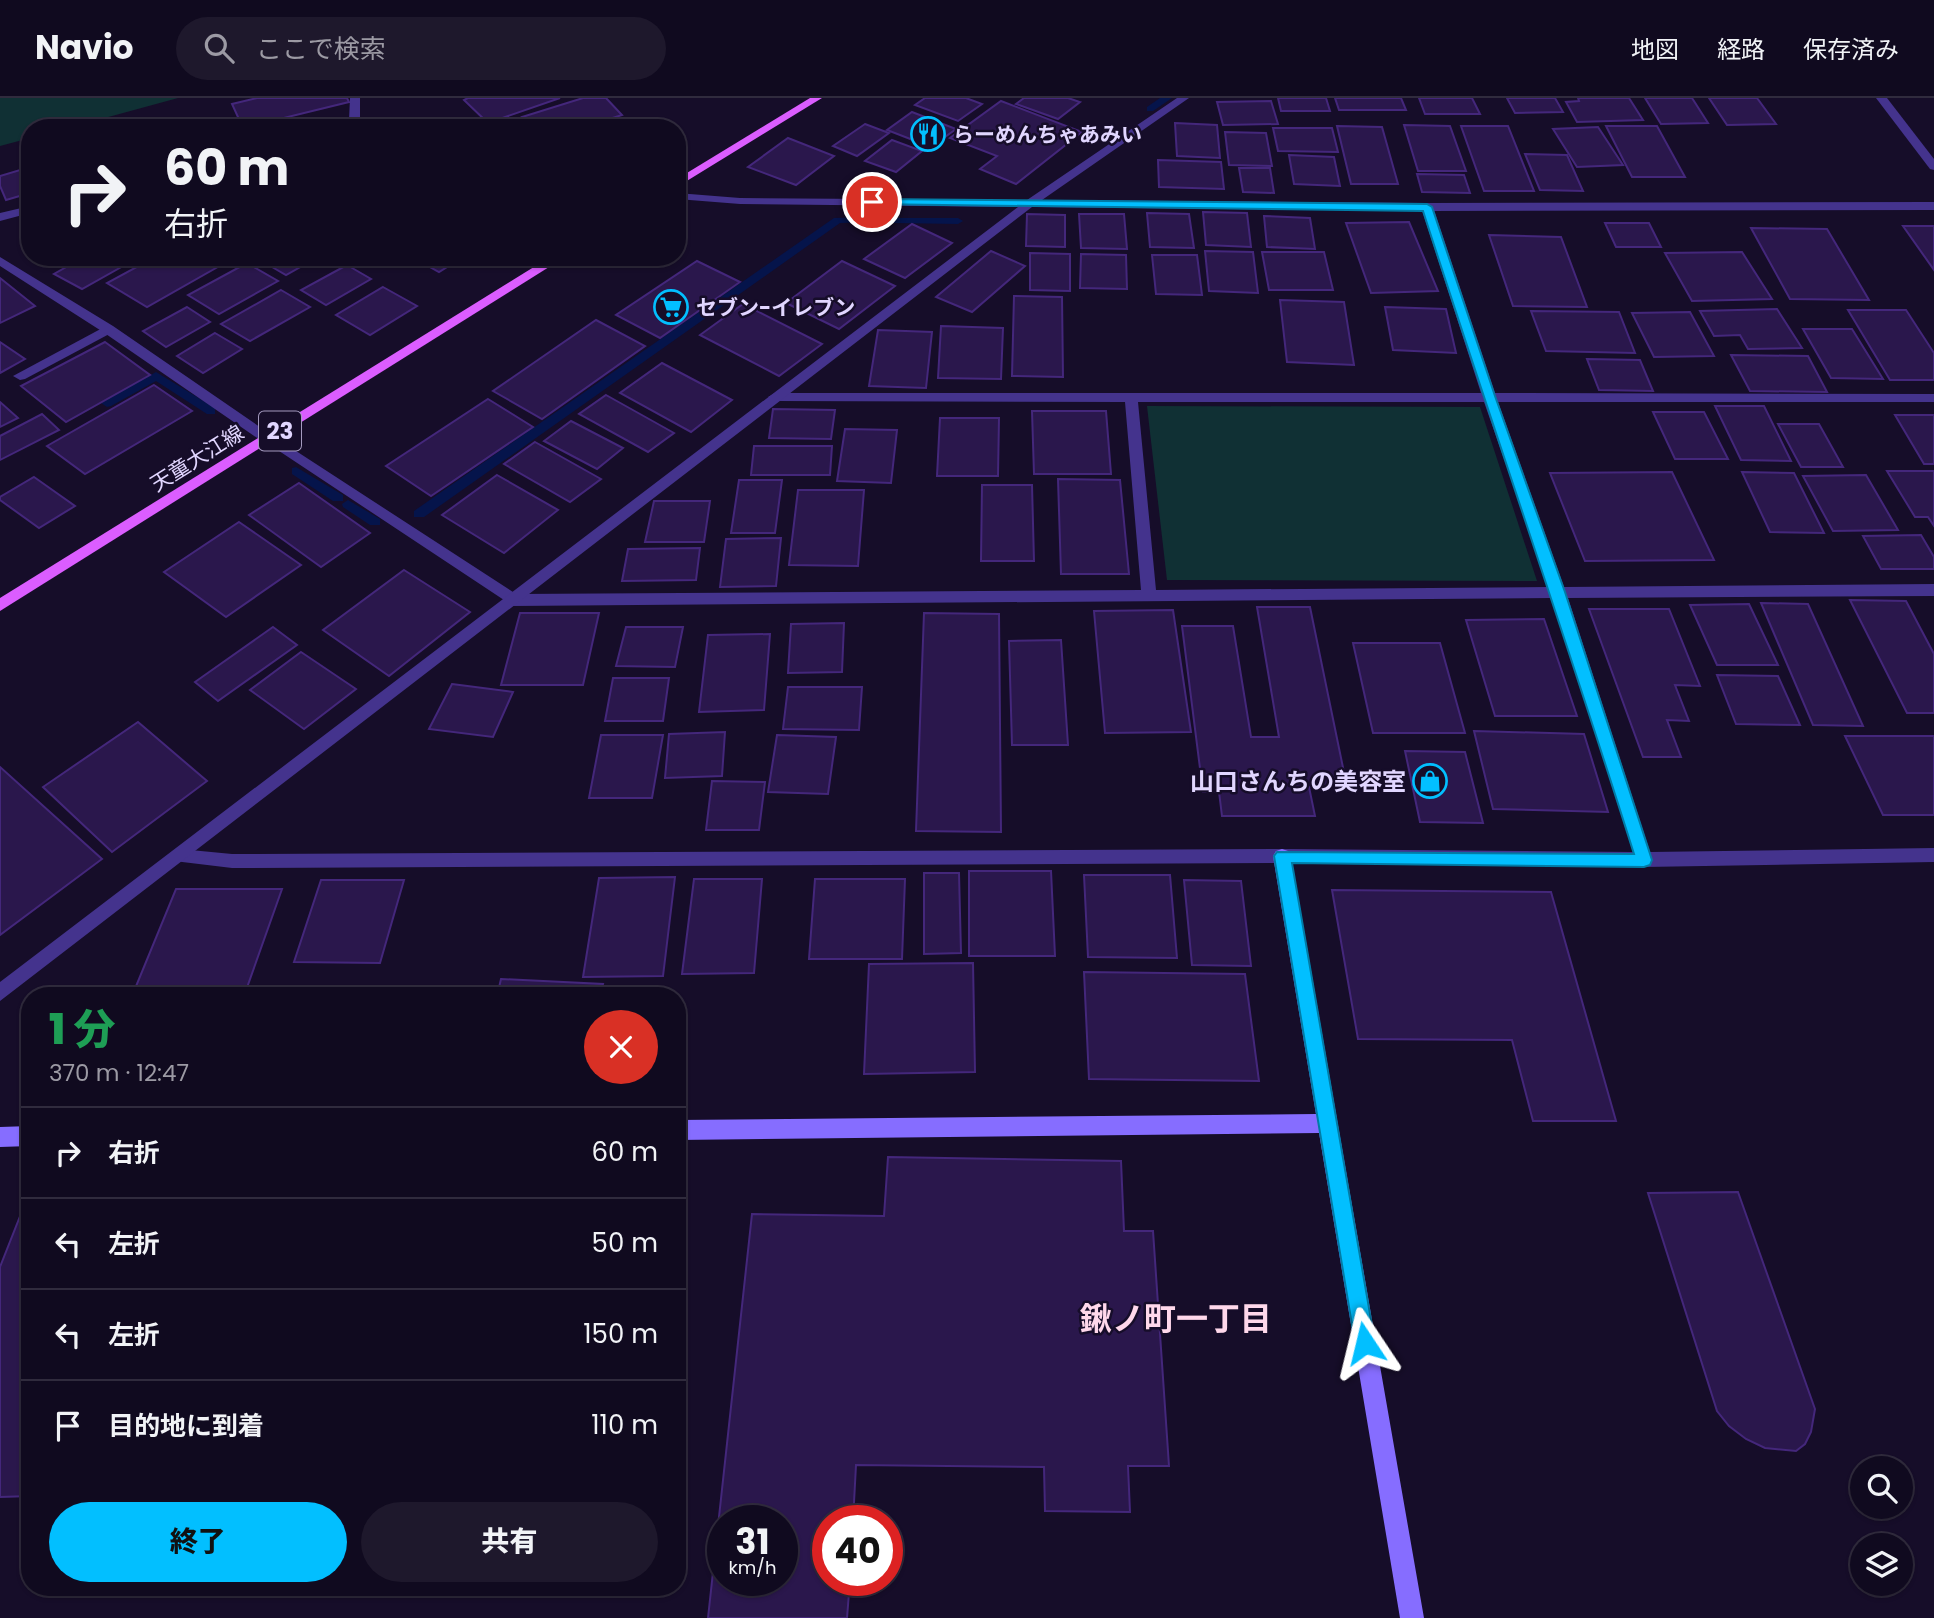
<!DOCTYPE html>
<html lang="ja">
<meta charset="utf-8">
<style>
body{margin:0;font-family:Poppins,"Noto Sans JP",sans-serif;background:#1e182c;color:#f1f3f6;height:100vh;display:flex;flex-direction:column;font-size:26px;white-space:nowrap}
*{box-sizing:border-box;margin:0}
p{font-size:23px;color:#9c9aa4}
.icon{flex:none;width:38px;height:38px;fill:none;stroke:currentColor;stroke-width:2;stroke-linecap:round;stroke-linejoin:round}
.map{position:relative;flex:1;overflow:hidden}
.drawer{position:absolute;left:21px;top:889px;width:665px;height:609px;display:flex;flex-direction:column;background:#100a1f;border-radius:28px;box-shadow:0 2px 5px #0004,0 0 0 2px #302b3d}
.drawer>*{flex:none}
.banner{position:absolute;left:21px;top:21px;width:665px;height:147px;border-radius:28px;box-shadow:0 2px 5px #0004,0 0 0 2px #302b3d;background:#100a1f;color:#f1f3f6;overflow:hidden}
.buttons{position:absolute;left:1850px;top:1358px;display:grid;gap:14px}
.buttons a{display:grid;place-items:center;width:63px;height:63px;border-radius:50%;background:#100a1f;box-shadow:0 2px 5px #0004,0 0 0 2px #302b3d;font-size:35px}
.speed{position:absolute;left:707px;top:1407px;display:flex;gap:14px;font-size:35px;font-weight:700;text-align:center}
.speed>*{display:grid;place-content:center;width:91px;height:91px;border-radius:50%;background:#100a1f;box-shadow:0 2px 5px #0004,0 0 0 2px #302b3d;line-height:1}
.speed small{font-size:18px;font-weight:400}
.speed .limit{border:10px solid #d22;background:#fff;color:#111}
.pin{position:absolute;display:grid;place-items:center;width:60px;height:60px;color:#fff;margin:-30px;border:4px solid #fff;border-radius:50%;box-shadow:0 2px 7px #0007}
.me{position:absolute;width:77px;margin:-38px;rotate:350deg;stroke-linejoin:round;filter:drop-shadow(0 0 5px #0008)}
.turn{display:flex;align-items:center;gap:24px;height:147px;padding:0 28px;font-size:32px}
.turn .icon{width:91px;height:91px;stroke-width:2.5}
.turn b{display:block;font-size:49px;line-height:60px}
.round{display:grid;place-items:center;flex:none;width:74px;height:74px;border-radius:37px;background:#1e182c}
.head{display:flex;align-items:center;justify-content:space-between;height:119px;padding:0 28px}
h1{font-size:42px;font-weight:800;line-height:52px;color:#1e9e55}
.cta{display:flex;gap:14px;margin-top:auto;padding:14px 28px}
.cta a{flex:1;height:80px;border-radius:42px;background:#02bfff;color:#111;font-size:28px;font-weight:800;line-height:80px;text-align:center}
.cta a+a{background:#1e182c;color:#f1f3f6}
ul{padding:0;list-style:none}
li{display:flex;align-items:center;gap:21px;height:91px;padding:0 28px;border-top:2px solid #302b3d}
li div{flex:1}
li b{display:block;font-size:26px}
li em{font-style:normal}
header{display:flex;align-items:center;gap:42px;box-sizing:border-box;height:98px;padding:0 35px;background:#100a1f;border-bottom:2px solid #302b3d}
header strong{font-size:33px}
nav{display:flex;gap:38px;margin-inline-start:auto;font-size:24px}
.search{width:490px;height:63px;background:#1e182c;display:flex;align-items:center;gap:18px;box-sizing:border-box;padding:0 24px;border-radius:38px;color:#9c9aa4;font-size:26px}
.map>svg:first-child{display:block}
.green{fill:#103034}
.lines{fill:none;stroke-linecap:round;stroke-linejoin:round}
.stream{fill:#05144b;fill-rule:evenodd}
.building{fill:#2a174c;stroke:#44277b;stroke-width:2;fill-rule:evenodd}
.lane{fill:#44338d;fill-rule:evenodd}
.street{fill:#44338d;fill-rule:evenodd}
.secondary{fill:#866dff;fill-rule:evenodd}
.primary{fill:#db5dff;fill-rule:evenodd}
.route{fill:#02bfff;stroke:#017ca6;stroke-width:2}
.labels{text-anchor:middle;dominant-baseline:central;stroke-width:5;stroke-linejoin:round;paint-order:stroke}
.far-poi-label{font-size:21px;font-weight:bold;fill:#e1d6ff;stroke:#160d29;text-anchor:start}
.far-street-label{font-size:21px;fill:#e1d6ff;stroke:#160d29}
.shield{fill:#160d29;stroke:#a49abf;stroke-width:2}
.shield-label{font-size:23px;font-weight:bold;fill:#e1d6ff}
.poi-label{font-size:24px;font-weight:bold;fill:#e1d6ff;stroke:#160d29;text-anchor:end}
.near-neighbourhood-label{font-size:32px;font-weight:bold;fill:#ffd8eb;stroke:#160d29}
</style>
<header>
<strong>Navio</strong>
<div class="search"><svg class="icon" aria-label="search" viewBox="0 0 24 24"><circle cx="10" cy="10" r="6"/><path d="M15 15l6 6"/></svg>ここで検索</div>
<nav><a>地図</a><a>経路</a><a>保存済み</a></nav>
</header>
<div class="map">
<svg width="1934" height="1520" viewBox="0 0 1934 1520">
<rect width="100%" height="100%" fill="#160d29"/>
<!-- green -->
<g class="green">
<path d="M0,0H178L68,30H30V40L0,48Z"/>
<path d="M1147,308L1480,309L1537,483L1167,482Z"/>
</g>
<g class="lines">
<!-- stream -->
<g class="stream">
<path d="M1160,0H1172L1153,13H1147V9Z"/>
<path d="M870,119L874,120V124L840,125L424,419H414V413L834,120Z"/>
<path d="M890,120H958L963,123L958,126L894,125L890,124Z"/>
<path d="M156,274L215,310V316H207L156,283L111,308L107,309L101,305Z"/>
<path d="M296,369L343,397V403H333L292,376V370Z"/>
<path d="M348,402L380,421V427H370L343,409L342,406Z"/>
</g>
</g>
<!-- building -->
<g class="building">
<path d="M257,0H347L349,4L243,30L232,6Z"/>
<path d="M468,0H560L488,25L464,2Z"/>
<path d="M583,0H606L622,17L581,30H532L522,19Z"/>
<path d="M925,0H966L982,6L958,23L915,7Z"/>
<path d="M1024,0H1068L1080,4L1058,21L1016,6Z"/>
<path d="M1278,0H1326L1330,13H1281Z"/>
<path d="M1335,0H1401L1406,12H1339Z"/>
<path d="M1419,0H1472L1480,16H1425Z"/>
<path d="M1507,0H1555L1563,14L1515,15Z"/>
<path d="M1578,0H1629L1643,22L1577,24L1566,4L1579,3Z"/>
<path d="M1645,0H1692L1708,25L1661,26Z"/>
<path d="M1709,0H1757L1776,26L1727,27Z"/>
<path d="M1001,3L1082,34L1016,86L980,71L997,58L950,40Z"/>
<path d="M1271,3L1278,26L1223,27L1217,4Z"/>
<path d="M912,14L956,31L931,49L887,32Z"/>
<path d="M164,21L170,30H134Z"/>
<path d="M1175,25L1217,27L1220,60L1177,58Z"/>
<path d="M865,26L889,35L857,58L833,48Z"/>
<path d="M1404,27L1450,28L1466,73H1418Z"/>
<path d="M1337,28L1382,29L1398,86H1351Z"/>
<path d="M1461,28H1508L1534,93H1484Z"/>
<path d="M1606,28H1657L1685,79H1632Z"/>
<path d="M1598,29L1623,67L1577,69L1553,31Z"/>
<path d="M1273,30H1332L1338,54L1278,53Z"/>
<path d="M1225,34L1266,35L1272,68L1229,67Z"/>
<path d="M788,40L834,58L796,87L748,69Z"/>
<path d="M892,42L922,53L896,74L865,63Z"/>
<path d="M1525,56L1567,57L1583,93L1540,92Z"/>
<path d="M1289,57L1334,59L1340,88L1294,86Z"/>
<path d="M1158,62L1221,64L1224,91L1159,89Z"/>
<path d="M30,69V95L6,102L0,88V78Z"/>
<path d="M1239,70H1270L1274,95L1243,94Z"/>
<path d="M1417,76L1464,77L1470,95L1422,94Z"/>
<path d="M1203,114L1247,115L1251,149L1206,147Z"/>
<path d="M1147,115L1189,116L1194,150L1150,149Z"/>
<path d="M1027,116L1065,117V149L1026,148Z"/>
<path d="M1079,116H1124L1127,151L1081,150Z"/>
<path d="M1264,118L1310,120L1315,151L1267,149Z"/>
<path d="M1409,124L1438,193L1371,195L1346,125Z"/>
<path d="M1605,125H1649L1661,149H1616Z"/>
<path d="M912,126L952,145L905,180L864,161Z"/>
<path d="M1903,128H1934V172Z"/>
<path d="M1751,130L1827,131L1869,202L1790,201Z"/>
<path d="M1489,137L1561,139L1587,209L1513,208Z"/>
<path d="M991,153L1025,168L972,214L936,199Z"/>
<path d="M1205,153L1253,154L1258,195L1209,193Z"/>
<path d="M1262,154H1324L1333,192H1269Z"/>
<path d="M1742,154L1772,201L1692,203L1665,155Z"/>
<path d="M1030,155L1070,156V193L1030,192Z"/>
<path d="M1081,156L1126,157L1127,191L1080,190Z"/>
<path d="M1152,157H1197L1202,197L1156,196Z"/>
<path d="M84,159H126L132,163L82,191L54,176Z"/>
<path d="M155,159H225L230,162L147,209L107,185Z"/>
<path d="M255,159H318L286,177Z"/>
<path d="M412,159H463L439,174Z"/>
<path d="M697,163L740,184L660,240L616,217Z"/>
<path d="M842,163L895,188L839,231L786,205Z"/>
<path d="M247,165L278,183L219,216L188,197Z"/>
<path d="M347,167L371,181L326,207L301,192Z"/>
<path d="M0,180L35,208L0,225Z"/>
<path d="M383,189L417,208L370,237L336,217Z"/>
<path d="M281,192L310,209L250,243L221,226Z"/>
<path d="M1014,198L1062,199L1063,279L1012,278Z"/>
<path d="M1280,202L1344,204L1354,267L1287,264Z"/>
<path d="M743,206L822,246L779,278L700,237Z"/>
<path d="M187,209L210,224L166,249L143,233Z"/>
<path d="M1385,209L1446,211L1456,255L1393,252Z"/>
<path d="M1777,211L1802,250L1748,251L1740,237L1714,238L1700,213Z"/>
<path d="M1848,212H1906L1934,255V282H1890Z"/>
<path d="M1531,213L1619,214L1635,255L1546,253Z"/>
<path d="M1690,214L1714,258L1654,259L1632,215Z"/>
<path d="M596,222L645,248L542,321L493,293Z"/>
<path d="M941,228L1003,230L1001,281L938,280Z"/>
<path d="M1803,231H1852L1883,281L1831,280Z"/>
<path d="M878,232L932,234L926,290L869,288Z"/>
<path d="M215,235L242,251L203,275L177,258Z"/>
<path d="M0,244L25,261L0,275Z"/>
<path d="M105,244L150,277L66,324L21,288Z"/>
<path d="M1731,257L1808,258L1827,294L1750,293Z"/>
<path d="M1587,261L1640,262L1653,293L1599,292Z"/>
<path d="M662,265L732,302L691,334L620,295Z"/>
<path d="M154,287L192,313L85,376L47,348Z"/>
<path d="M606,297L674,335L648,354L579,316Z"/>
<path d="M488,301L533,329L431,398L386,368Z"/>
<path d="M0,304L18,320L0,329Z"/>
<path d="M1715,308H1764L1791,363L1741,362Z"/>
<path d="M773,311L835,312L831,341L769,340Z"/>
<path d="M1032,313H1106L1111,376H1034Z"/>
<path d="M1653,314H1704L1728,361H1675Z"/>
<path d="M42,316L59,332L0,362V338Z"/>
<path d="M1895,317H1934V366H1924Z"/>
<path d="M940,320H999L998,378H937Z"/>
<path d="M571,323L623,350L597,371L544,343Z"/>
<path d="M1778,326H1819L1843,369H1801Z"/>
<path d="M845,331L897,332L891,385L837,383Z"/>
<path d="M535,344L601,381L570,404L504,366Z"/>
<path d="M754,348H832L830,377H751Z"/>
<path d="M1887,373H1934V428L1928,419H1915Z"/>
<path d="M1672,374L1714,462L1585,463L1550,375Z"/>
<path d="M1742,374L1794,375L1824,435L1770,434Z"/>
<path d="M497,377L558,412L504,455L442,417Z"/>
<path d="M1866,377L1898,432L1833,433L1803,378Z"/>
<path d="M34,379L75,408L39,430L0,402V399Z"/>
<path d="M1058,381L1120,382L1129,476H1061Z"/>
<path d="M739,382H782L775,435H731Z"/>
<path d="M299,385L370,435L321,469L249,417Z"/>
<path d="M982,387H1032L1034,463H981Z"/>
<path d="M798,392H864L858,468L789,467Z"/>
<path d="M654,403H710L704,444H645Z"/>
<path d="M239,424L301,467L226,519L164,474Z"/>
<path d="M1921,437L1934,459V471H1881L1863,438Z"/>
<path d="M781,440L776,488L720,489L726,441Z"/>
<path d="M700,450L696,482L622,483L628,451Z"/>
<path d="M404,472L470,514L389,578L323,532Z"/>
<path d="M1850,502L1906,503L1934,556V615H1907Z"/>
<path d="M1761,505L1808,506L1863,628L1813,627Z"/>
<path d="M1749,506L1778,567H1717L1690,507Z"/>
<path d="M1257,509H1310L1347,689H1309L1315,718H1222L1219,694H1203L1182,528H1233L1251,639H1279Z"/>
<path d="M1589,511H1669L1700,588L1675,587L1689,623L1667,622L1681,659H1643Z"/>
<path d="M1173,512L1191,634L1105,635L1094,513Z"/>
<path d="M520,515H599L583,587H501Z"/>
<path d="M924,515L999,516L1001,734L916,733Z"/>
<path d="M1544,521L1577,618H1495L1466,522Z"/>
<path d="M844,525L842,574L788,575L791,526Z"/>
<path d="M273,529L297,547L218,603L195,584Z"/>
<path d="M626,529H683L675,569L616,568Z"/>
<path d="M770,536L764,612L699,614L708,537Z"/>
<path d="M1061,542L1068,647H1012L1009,543Z"/>
<path d="M1353,545H1440L1465,635H1373Z"/>
<path d="M301,554L356,591L304,631L250,592Z"/>
<path d="M1717,577L1778,578L1800,627L1736,626Z"/>
<path d="M613,580H669L663,623H605Z"/>
<path d="M452,586L513,594L493,639L429,631Z"/>
<path d="M788,589H862L859,632L783,631Z"/>
<path d="M138,624L207,683L112,754L43,689Z"/>
<path d="M1474,633L1584,636L1608,714L1493,711Z"/>
<path d="M725,634L722,678L665,680L669,636Z"/>
<path d="M601,637H663L652,700H589Z"/>
<path d="M777,637L836,639L828,696L768,694Z"/>
<path d="M1845,638H1934V717H1883Z"/>
<path d="M1405,653L1465,654L1483,725L1420,724Z"/>
<path d="M0,669L102,761L0,837Z"/>
<path d="M712,683L765,684L759,732H706Z"/>
<path d="M969,773H1051L1055,858H969Z"/>
<path d="M924,775H959L961,855L924,856Z"/>
<path d="M1084,777H1170L1177,860L1088,859Z"/>
<path d="M675,779L663,878L583,879L599,780Z"/>
<path d="M694,781H762L754,875L682,876Z"/>
<path d="M815,781H905L902,861H809Z"/>
<path d="M321,782H404L380,865L294,864Z"/>
<path d="M1184,782L1241,783L1251,868L1192,867Z"/>
<path d="M176,791H282L244,898H132Z"/>
<path d="M1332,792L1551,794L1616,1023H1533L1512,942L1358,941Z"/>
<path d="M973,865L975,974L864,976L869,866Z"/>
<path d="M1084,874L1245,876L1259,983L1089,981Z"/>
<path d="M501,881L603,886L600,898H497Z"/>
<path d="M312,893L414,896L310,898Z"/>
<path d="M888,1059L1121,1063L1124,1133H1153L1169,1368H1128L1130,1414L1045,1413L1044,1369L856,1367L853,1423H828V1482H850L847,1520H708L752,1116L884,1118ZM723,1423H782V1482H723Z"/>
<path d="M30,1093V1398L0,1399V1169Z"/>
<path d="M1738,1094L1815,1311L1811,1334L1805,1346L1796,1353L1765,1350L1746,1341L1729,1328L1717,1313L1648,1095Z"/>
</g>
<g class="lines">
<!-- lane -->
<g class="lane">
<path d="M350,0H360V22L395,30L354,27L328,30L349,22Z"/>
<path d="M1427,105L1433,109L1495,295L1934,296V304H1498L1564,489L1934,486V498L1568,500L1650,754L1934,750V764L1644,769L1282,765L232,770L174,763L171,758L174,753L180,751L232,756L1282,751L1633,754L1552,500L513,508L261,341L263,338H273L516,496L1141,492L1125,304L775,303L768,299L775,295H1481L1421,109ZM1138,304H1484L1549,489L1156,492Z"/>
<path d="M30,108V115L0,123V115Z"/>
<path d="M108,227L114,231L113,234L25,281L20,282L13,278Z"/>
</g>
<!-- street -->
<g class="street">
<path d="M1177,0H1189L1042,102L1427,105L1934,104V112L1427,113L1032,109L0,903V884L1018,109L740,106L677,101V95L740,100L1027,102Z"/>
<path d="M1876,0H1887L1934,61V72L1930,71Z"/>
<path d="M0,159L113,228L273,338V344H263L103,234L0,168Z"/>
</g>
<!-- secondary -->
<g class="secondary">
<path d="M1282,751L1288,753L1291,758L1424,1520H1400L1319,1035L677,1042V1022L1316,1016L1273,758L1276,753Z"/>
<path d="M30,1028V1048L0,1049V1029Z"/>
</g>
<!-- primary -->
<g class="primary">
<path d="M810,0H822L677,89V81Z"/>
<path d="M550,159H565L0,513V500Z"/>
</g>
</g>
<!-- route -->
<path class="route" d="M872,101L1427,106L1432,109L1495,298L1565,494L1652,762L1650,767L1644,769L1292,765L1375,1245L1372,1252L1365,1255L1358,1252L1355,1245L1274,758L1277,754L1634,756C1566,540 1492,327 1423,113L868,106V102Z"/>
<!-- icons -->
<defs>
<g id="restaurant-ring" transform="scale(1.75)"><circle r="9.5" fill="#160d29" stroke="#02bfff" stroke-width="1.5"/><path d="M-5-6h1v4h1v-4h1v4h1v-4h1v5L-1.5 .5V6h-2V.5L-5-1ZM5-6V6H3V1.5H1.5Q1.5-4 5-6Z" fill="#02bfff"/></g>
<g id="supermarket-ring" transform="scale(1.75)"><circle r="9.5" fill="#160d29" stroke="#02bfff" stroke-width="1.5"/><path d="M-6-5.5h2.5l.6 2H6L4.5 2H-2.5L-4.4-4H-6ZM-1.5 3.2a1.3 1.3 0 1 0 .1 0ZM3 3.2a1.3 1.3 0 1 0 .1 0Z" fill="#02bfff"/></g>
<g id="shop-ring" transform="scale(1.75)"><circle r="9.5" fill="#160d29" stroke="#02bfff" stroke-width="1.5"/><path d="M-5-2.5h2.3a2.7 3.5 0 0 1 5.4 0H5L5.5 6h-11ZM-1.5-2.5h3a1.5 2.3 0 0 0-3 0Z" fill="#02bfff"/></g>
</defs>
<g fill-rule="evenodd">
<use href="#restaurant-ring" x="928" y="36"/>
<use href="#supermarket-ring" x="671" y="209"/>
<use href="#shop-ring" x="1430" y="683"/>
</g>
<g class="labels">
<!-- far-poi labels -->
<g class="far-poi-label">
<text x="953" y="36">らーめんちゃあみい</text>
<text x="696" y="209">セブン-イレブン</text>
</g>
<!-- far-street labels -->
<g class="far-street-label">
<text transform="translate(197 360) rotate(-32)">天童大江線</text>
</g>
<!-- shield labels -->
<rect class="shield" x="259" y="313.5" width="42" height="39" rx="5"/>
<g class="shield-label">
<text x="280" y="333">23</text>
</g>
<!-- poi labels -->
<g class="poi-label">
<text x="1406" y="683">山口さんちの美容室</text>
</g>
<!-- near-neighbourhood labels -->
<g class="near-neighbourhood-label">
<text x="1176" y="1220">鍬ノ町一丁目</text>
</g>
</g>
</svg>
<div class="buttons">
<a><svg class="icon" aria-label="search" viewBox="0 0 24 24"><circle cx="10" cy="10" r="6"/><path d="M15 15l6 6"/></svg></a>
<a><svg class="icon" aria-label="layers" viewBox="0 0 24 24"><path d="M12 4l9 5-9 5-9-5zM3 14l9 5 9-5"/></svg></a>
</div>
<div class="speed"><div>31<small>km/h</small></div><div class="limit">40</div></div>
<div class="pin" style="left:872px;top:104px;background:#d93025"><svg class="icon" aria-label="arrive" viewBox="0 0 24 24"><path d="M6 21V4h12l-3 4 3 4H6"/></svg></div>
<svg class="me" style="left:1365px;top:1245px" viewBox="-20 -20 40 40"><path d="M0-17L14 15 0 8-14 15z" fill="#02bfff" stroke="#fff" stroke-width="4"/></svg>
<div class="banner">
<div class="turn"><svg class="icon" aria-label="right" viewBox="0 0 24 24"><path d="M7 20v-9h11M14 6l5 5-5 5"/></svg><div><b>60 m</b>右折</div></div>
</div>
<section class="drawer">
<div class="head"><div><h1>1 分</h1><p>370 m · 12:47</p></div><a class="round" style="background:#d93025;color:#fff"><svg class="icon" aria-label="close" viewBox="0 0 24 24"><path d="M6 6l12 12M18 6L6 18"/></svg></a></div>
<ul>
<li><svg class="icon" aria-label="right" viewBox="0 0 24 24"><path d="M7 20v-9h11M14 6l5 5-5 5"/></svg><div><b>右折</b></div><em>60 m</em></li>
<li><svg class="icon" aria-label="left" viewBox="0 0 24 24"><path d="M17 20v-9H6M10 6l-5 5 5 5"/></svg><div><b>左折</b></div><em>50 m</em></li>
<li><svg class="icon" aria-label="left" viewBox="0 0 24 24"><path d="M17 20v-9H6M10 6l-5 5 5 5"/></svg><div><b>左折</b></div><em>150 m</em></li>
<li><svg class="icon" aria-label="arrive" viewBox="0 0 24 24"><path d="M6 21V4h12l-3 4 3 4H6"/></svg><div><b>目的地に到着</b></div><em>110 m</em></li>
</ul>
<div class="cta"><a>終了</a><a>共有</a></div>
</section>
</div>
